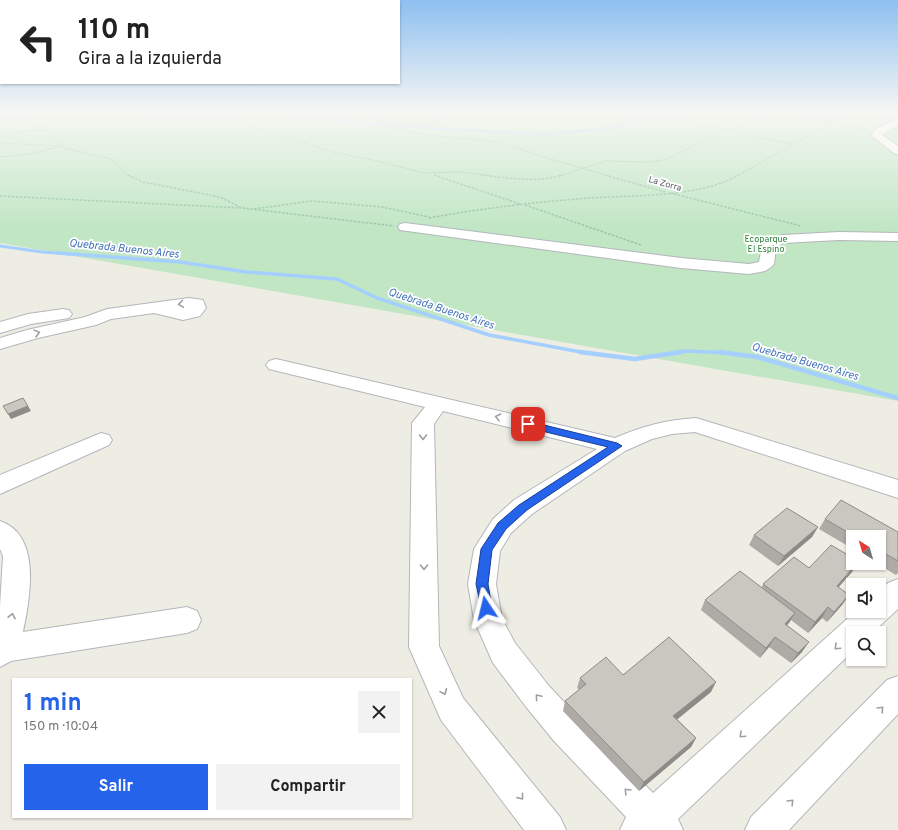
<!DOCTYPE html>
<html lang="es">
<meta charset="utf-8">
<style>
body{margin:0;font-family:Overpass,sans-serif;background:#f2f2f2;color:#222;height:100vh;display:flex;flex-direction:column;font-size:15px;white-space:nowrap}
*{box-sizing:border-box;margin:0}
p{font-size:13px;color:#767676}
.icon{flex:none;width:22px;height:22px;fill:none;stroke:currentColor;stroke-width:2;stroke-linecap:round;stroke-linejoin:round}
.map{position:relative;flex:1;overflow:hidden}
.panel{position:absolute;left:12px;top:678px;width:400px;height:140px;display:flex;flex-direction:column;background:#fff;border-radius:0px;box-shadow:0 1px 3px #0004}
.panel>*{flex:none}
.guide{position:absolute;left:0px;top:0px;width:400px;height:84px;box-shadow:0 1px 3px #0004;background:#fff;color:#222;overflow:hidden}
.needle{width:26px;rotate:323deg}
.controls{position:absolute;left:846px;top:530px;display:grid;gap:8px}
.controls a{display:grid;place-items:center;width:40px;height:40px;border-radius:0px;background:#fff;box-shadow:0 1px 3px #0004;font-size:20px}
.pin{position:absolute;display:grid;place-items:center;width:34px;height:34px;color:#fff;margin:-17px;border-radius:8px;box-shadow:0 2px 6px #0006}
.me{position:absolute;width:44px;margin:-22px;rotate:350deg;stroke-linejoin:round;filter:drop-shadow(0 0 3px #0008)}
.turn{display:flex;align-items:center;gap:14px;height:84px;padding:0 12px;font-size:18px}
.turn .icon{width:52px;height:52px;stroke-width:2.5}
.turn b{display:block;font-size:28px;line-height:34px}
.round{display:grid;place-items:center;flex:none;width:42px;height:42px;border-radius:0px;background:#f2f2f2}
.headline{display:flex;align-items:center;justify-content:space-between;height:68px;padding:0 12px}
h1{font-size:24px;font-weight:700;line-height:30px;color:#2563eb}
.button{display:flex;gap:8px;margin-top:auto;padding:8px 12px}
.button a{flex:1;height:46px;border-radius:0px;background:#2563eb;color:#fff;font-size:16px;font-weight:700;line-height:46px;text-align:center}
.button a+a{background:#f2f2f2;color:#222}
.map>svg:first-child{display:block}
.green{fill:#c0e6c4}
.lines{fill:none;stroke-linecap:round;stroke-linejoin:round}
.stream-far3{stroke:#a4cfff;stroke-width:2}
.stream-far2{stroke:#a4cfff;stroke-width:3}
.stream-far1{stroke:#a4cfff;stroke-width:3.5}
.stream{stroke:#a4cfff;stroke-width:4.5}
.minor-casing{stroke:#b4b6bb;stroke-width:2}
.path-far1{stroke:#98c5a9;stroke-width:1;stroke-dasharray:2 1;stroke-linecap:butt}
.path{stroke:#98c5a9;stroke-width:1.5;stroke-dasharray:2.5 1.5;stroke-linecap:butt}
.minor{fill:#fff;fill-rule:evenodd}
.wall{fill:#aeaba6}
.shaded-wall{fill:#8d8b87}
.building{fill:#cac7c1;stroke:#8d8b87}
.oneway{stroke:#9d9fa3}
.route{fill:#2563eb;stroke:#184099}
.labels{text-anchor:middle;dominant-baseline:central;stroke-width:3.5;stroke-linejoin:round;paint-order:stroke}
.far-street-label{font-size:9px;fill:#5c5f65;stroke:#fff}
.far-park-label{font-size:9px;fill:#34833f;stroke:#fff}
.water-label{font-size:11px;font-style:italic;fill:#4273ba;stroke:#fff}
</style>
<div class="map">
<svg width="898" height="830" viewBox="0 0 898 830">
<rect width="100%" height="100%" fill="#eeede4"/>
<!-- green -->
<path class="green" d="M0,113H898V401L0,243Z"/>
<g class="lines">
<!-- stream-far3 -->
<g class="stream-far3">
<path d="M132,113H218"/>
<path d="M292,113L365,124L546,135L617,127L652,116L653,113"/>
</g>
<!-- stream-far2 -->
<path class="stream-far2" d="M0,246L42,252L71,254"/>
<!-- stream-far1 -->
<g class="stream-far1">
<path d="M57,253L180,262L246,272L337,279L377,298L489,335L586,353"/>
<path d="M674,353L686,351L730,353"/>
</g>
<!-- stream -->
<g class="stream">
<path d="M580,352L635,359L681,352"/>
<path d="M719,352L757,357L898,398"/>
</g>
<!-- minor casing -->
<g class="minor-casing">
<g id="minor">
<path d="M898,118V125L882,135L898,146V154L894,153L872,136L874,130Z"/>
<path d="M405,223L681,258L749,264L759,262L762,247L764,244L770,238L783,235L839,232L898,233V241L839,240L783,243L776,248L774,264L771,267L765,271L749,274L681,268L400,230L398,227L400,224Z"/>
<path d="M189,298L203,300L206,308L200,316L183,320L154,313L111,319L96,325L38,338L0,349V338L27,330L85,317L107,309Z"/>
<path d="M63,309L69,310L72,314L69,318L31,324L0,333V322L28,314Z"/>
<path d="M276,359L615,438C643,426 666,420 696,418L898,480V498L695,432L672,434L652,439L625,451L532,514L511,533L500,551L496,584L502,619L515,643L549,686L578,717L653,793L856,611H879V591L888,583L898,579V609L872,633H853V651L678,819L683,830H620L626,817L554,741L527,708L493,663L474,620L468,584L474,549L493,519L514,500L597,449L443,411L434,424L439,646L463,698L560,817L566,830H524L441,720L409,647L412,423L425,407L269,369L266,365L269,361Z"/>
<path d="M101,433L109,435L112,440L109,445L0,494V475Z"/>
<path d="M0,521C42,535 30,599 23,632L187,607L197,611L201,620L197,629L187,633L11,661L0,667V606L3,556L0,549Z"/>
<path d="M898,676V714L789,830H745L751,817L887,680Z"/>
</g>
</g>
<!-- path-far1 -->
<g class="path-far1">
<path d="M113,113L116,115L133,118L230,120L333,152L382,162L424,173L462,172L490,176"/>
<path d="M368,113L396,128L415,133"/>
<path d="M451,113L450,116C438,122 425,123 414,131L416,133L430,135L499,142L537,155L609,176"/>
<path d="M643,113L792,144"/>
<path d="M778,113L868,130"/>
<path d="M0,116L18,119L50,131H28L0,137"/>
<path d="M50,131L64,148L111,159L129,176"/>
<path d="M0,143L59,146"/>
<path d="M0,157L31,154L61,146"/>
<path d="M434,175L436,176"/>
<path d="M559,176L606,161L650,162L667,159L721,133L752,123L762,113"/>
<path d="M737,176L850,113"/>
</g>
<!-- path -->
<g class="path">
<path d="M128,175L143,182L220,197L242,208L394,226"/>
<path d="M434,175L520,204"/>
<path d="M482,175C509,178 536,183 563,175"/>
<path d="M605,175L665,192"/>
<path d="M670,193L801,226"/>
<path d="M0,196L241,208"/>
<path d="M525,205L641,245"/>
<path d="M254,209L312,201L382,207L429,217"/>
<path d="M429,218C478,209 527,203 577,199C628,194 693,200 739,175"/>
</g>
<!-- minor -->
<use href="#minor" class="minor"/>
</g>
<!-- wall -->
<g class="wall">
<path d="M825,519L898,532V573L896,575L876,563H879V537H853V549L819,529Z"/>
<path d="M818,527L812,537L778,566L749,545L754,535Z"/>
<path d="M809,568L852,572L838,587L849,595L842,605L827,622L822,618L808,633L791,620L787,625L802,652L791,663L769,647L760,658L701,610L705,600L762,587L763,584Z"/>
<path d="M623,675L711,692L677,719L696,738L691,747L639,791L563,711L565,701L580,690L577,688L580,678Z"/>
</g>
<!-- shaded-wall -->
<g class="shaded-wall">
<path d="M28,406L31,411L11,419L8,414Z"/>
<path d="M818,527L812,537L778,566L784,556Z"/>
<path d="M858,563L852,572L830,597L837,586Z"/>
<path d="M849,595L842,605L827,622L834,612Z"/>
<path d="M828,607L822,618L808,633L815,622Z"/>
<path d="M795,613L789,623L779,634L785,624Z"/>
<path d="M775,637L769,647L760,658L766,648Z"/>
<path d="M809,642L802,652L791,663L798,653Z"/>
<path d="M716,682L711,692L669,726L673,716Z"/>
<path d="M696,738L691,747L639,791L644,782Z"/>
</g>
<!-- building -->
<g class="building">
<path d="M23,398L28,406L8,414L3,406Z"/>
<path d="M841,500L898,532V561L879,550V537H856L825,519Z"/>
<path d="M787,508L818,527L784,556L754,535Z"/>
<path d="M831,545L853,558V563H857L837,586L849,595L834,612L828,607L815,622L763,584L794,557L809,568Z"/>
<path d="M740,571L795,613L785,624L809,642L798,653L775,637L766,648L705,600Z"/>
<path d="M669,637L716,682L673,716L696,738L644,782L565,701L586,684L580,678L606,657L623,675Z"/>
</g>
<!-- one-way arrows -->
<defs><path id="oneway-chevron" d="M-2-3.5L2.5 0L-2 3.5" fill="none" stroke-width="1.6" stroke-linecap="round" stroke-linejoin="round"/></defs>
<g class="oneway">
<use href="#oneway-chevron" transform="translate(181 304) rotate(172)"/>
<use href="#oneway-chevron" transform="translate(37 333) rotate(-15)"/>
<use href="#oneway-chevron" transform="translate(498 417) rotate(-166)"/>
<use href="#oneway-chevron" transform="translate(423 437) rotate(90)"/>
<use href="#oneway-chevron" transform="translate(424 567) rotate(90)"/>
<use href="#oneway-chevron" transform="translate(12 616) rotate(-78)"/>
<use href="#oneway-chevron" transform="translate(837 647) rotate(137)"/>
<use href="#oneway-chevron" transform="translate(444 692) rotate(66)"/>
<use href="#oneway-chevron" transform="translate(538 697) rotate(-130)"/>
<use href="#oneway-chevron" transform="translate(881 709) rotate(-46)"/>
<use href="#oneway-chevron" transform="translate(742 735) rotate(137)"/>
<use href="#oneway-chevron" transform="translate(627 791) rotate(-135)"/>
<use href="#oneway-chevron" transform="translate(521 797) rotate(51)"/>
<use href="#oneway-chevron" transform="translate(791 802) rotate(-46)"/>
</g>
<!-- sky -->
<linearGradient id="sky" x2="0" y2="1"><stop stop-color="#8dbff1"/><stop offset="0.49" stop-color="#f7f7f3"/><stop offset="1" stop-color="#f7f7f3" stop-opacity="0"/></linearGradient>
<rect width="898" height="229" fill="url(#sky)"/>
<!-- route -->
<path class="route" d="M528,421L617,443L622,446L527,510L506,529L492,550L488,584L492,608L490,612L486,613L482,612L476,584L481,549L498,523L519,505L608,447L525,427L523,424Z"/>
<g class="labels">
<!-- far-street labels -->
<g class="far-street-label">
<text transform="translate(665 184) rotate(16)">La Zorra</text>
</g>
<!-- far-park labels -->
<g class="far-park-label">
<text x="766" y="239">Ecoparque<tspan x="766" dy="10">El Espino</tspan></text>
</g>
<!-- water labels -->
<g class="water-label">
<text transform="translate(124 249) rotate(6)">Quebrada Buenos Aires</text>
<text transform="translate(441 309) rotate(18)">Quebrada Buenos Aires</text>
<text transform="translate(805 362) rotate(16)">Quebrada Buenos Aires</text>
</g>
</g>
</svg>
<div class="controls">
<a><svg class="needle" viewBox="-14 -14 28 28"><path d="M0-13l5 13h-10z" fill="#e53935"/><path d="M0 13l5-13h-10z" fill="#767676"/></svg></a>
<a><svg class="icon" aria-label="sound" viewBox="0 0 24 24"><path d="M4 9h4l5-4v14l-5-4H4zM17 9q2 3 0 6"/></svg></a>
<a><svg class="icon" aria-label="search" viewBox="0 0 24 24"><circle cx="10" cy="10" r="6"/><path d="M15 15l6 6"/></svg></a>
</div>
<div class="pin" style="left:528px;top:424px;background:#d93025"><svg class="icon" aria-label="arrive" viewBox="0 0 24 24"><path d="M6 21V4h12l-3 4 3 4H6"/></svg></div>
<svg class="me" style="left:486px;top:608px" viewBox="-20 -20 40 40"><path d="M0-17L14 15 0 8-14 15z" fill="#2563eb" stroke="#fff" stroke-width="4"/></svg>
<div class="guide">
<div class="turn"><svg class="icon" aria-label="left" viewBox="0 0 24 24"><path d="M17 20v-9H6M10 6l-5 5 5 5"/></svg><div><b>110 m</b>Gira a la izquierda</div></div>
</div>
<section class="panel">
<div class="headline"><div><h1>1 min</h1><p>150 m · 10:04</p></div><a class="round"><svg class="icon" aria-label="close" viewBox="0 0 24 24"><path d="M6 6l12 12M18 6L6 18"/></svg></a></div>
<div class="button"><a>Salir</a><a>Compartir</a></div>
</section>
</div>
